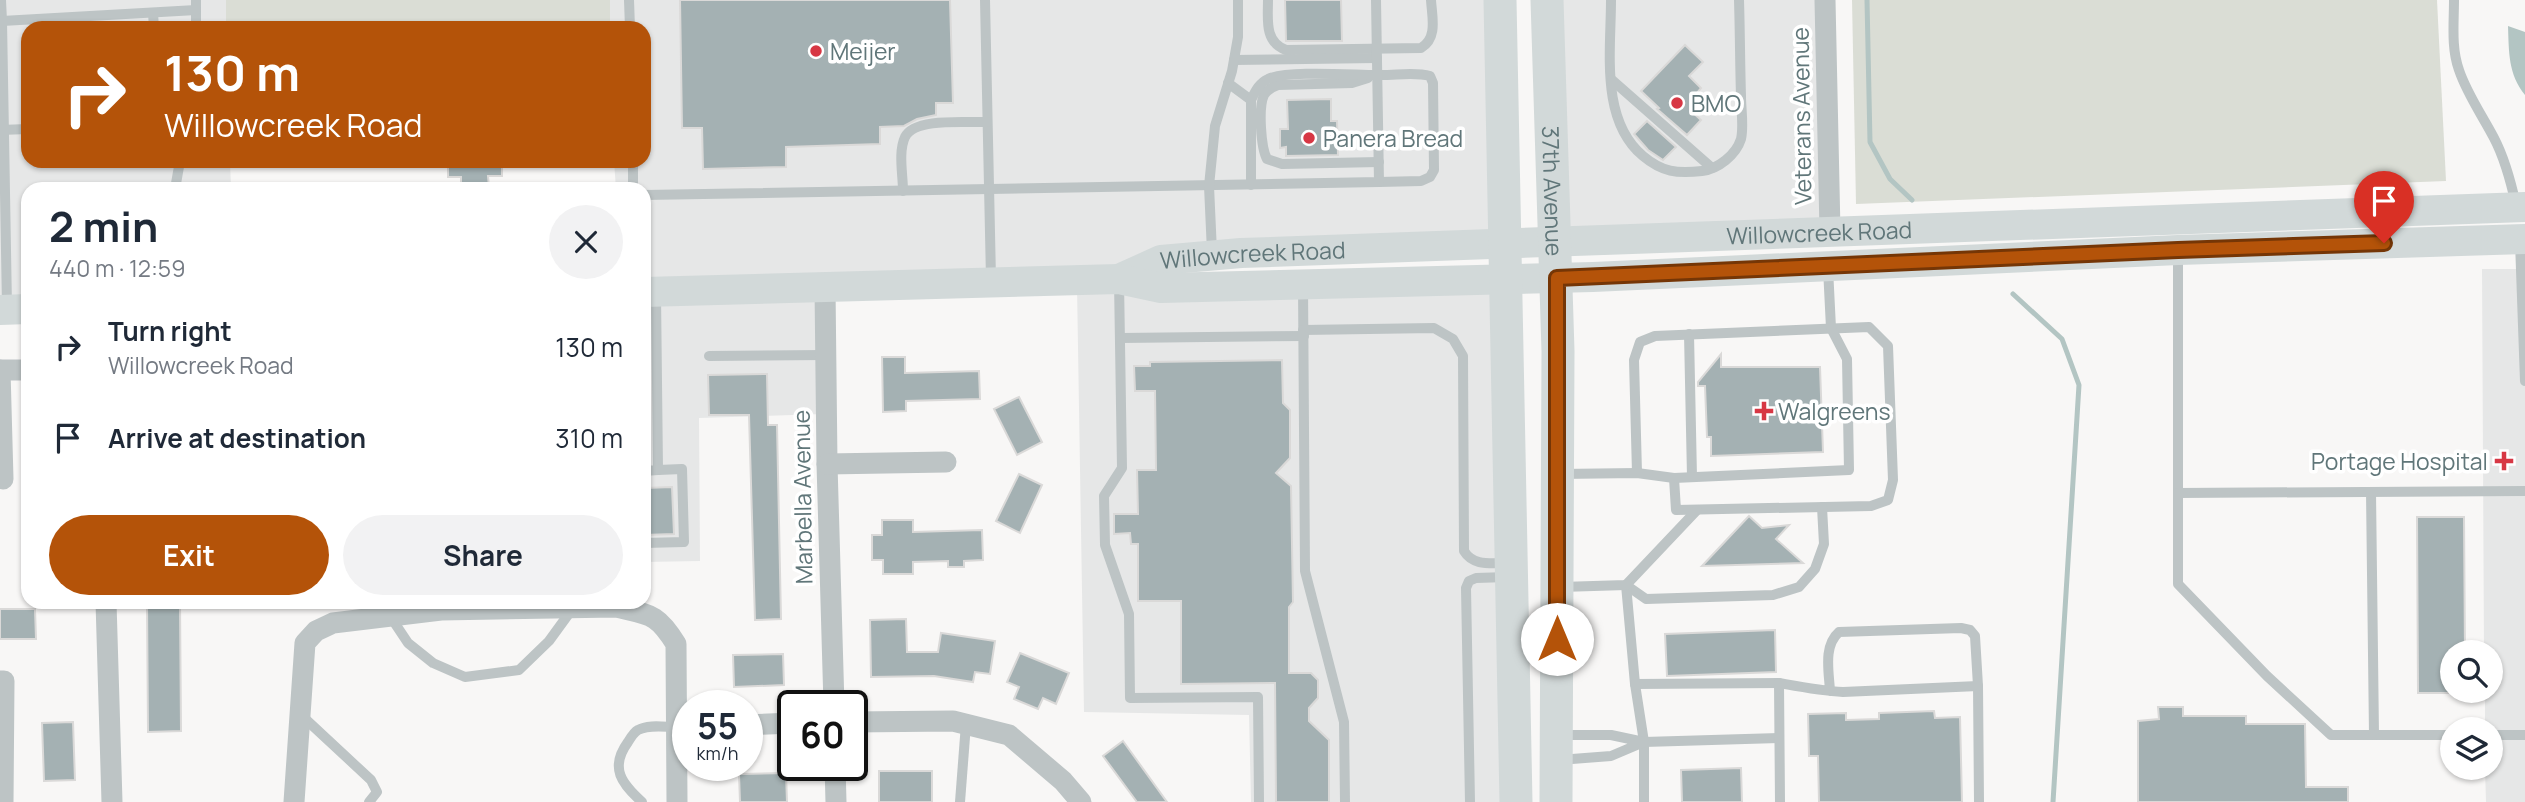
<!DOCTYPE html>
<meta charset="utf-8">
<style>
body{margin:0;font-family:Manrope,sans-serif;background:#f2f2f3;color:#1f2937;height:100vh;display:flex;flex-direction:column;font-size:26px;white-space:nowrap}
*{box-sizing:border-box;margin:0}
p{font-size:23px;color:#747a83}
.icon{flex:none;width:38px;height:38px;fill:none;stroke:currentColor;stroke-width:2;stroke-linecap:round;stroke-linejoin:round}
.map{position:relative;flex:1;overflow:hidden}
.side{position:absolute;left:21px;top:182px;width:630px;height:427px;display:flex;flex-direction:column;background:#fff;border-radius:21px;box-shadow:0 2px 5px #0004}
.side>*{flex:none}
.banner{position:absolute;left:21px;top:21px;width:630px;height:147px;border-radius:21px;box-shadow:0 2px 5px #0004;background:#b45309;color:#fff;overflow:hidden}
.controls{position:absolute;left:2440px;top:640px;display:grid;gap:14px}
.controls a{display:grid;place-items:center;width:63px;height:63px;border-radius:50%;background:#fff;box-shadow:0 2px 5px #0004;font-size:35px}
.speed{position:absolute;left:672px;top:690px;display:flex;gap:14px;font-size:35px;font-weight:700;text-align:center}
.speed>*{display:grid;place-content:center;width:91px;height:91px;border-radius:50%;background:#fff;box-shadow:0 2px 5px #0004;line-height:1}
.speed small{font-size:18px;font-weight:400}
.speed .limit{border:4px solid #111;border-radius:10px;background:#fff;color:#111}
.pin{position:absolute;display:grid;place-items:center;width:60px;height:60px;color:#fff;margin:-72px -30px;border-radius:50% 50% 50% 0;rotate:-45deg;box-shadow:0 0 7px #0007}
.pin .icon{rotate:45deg}
.me{position:absolute;width:77px;margin:-38px;rotate:0deg;stroke-linejoin:round;filter:drop-shadow(0 0 5px #0008)}
.turn{display:flex;align-items:center;gap:24px;height:147px;padding:0 28px;font-size:32px}
.turn .icon{width:91px;height:91px;stroke-width:2.5}
.turn b{display:block;font-size:49px;line-height:60px}
.round{display:grid;place-items:center;flex:none;width:74px;height:74px;border-radius:37px;background:#f2f2f3}
.head{display:flex;align-items:center;justify-content:space-between;height:119px;padding:0 28px}
h1{font-size:42px;font-weight:700;line-height:52px}
.cta{display:flex;gap:14px;margin-top:auto;padding:14px 28px}
.cta a{flex:1;height:80px;border-radius:42px;background:#b45309;color:#fff;font-size:28px;font-weight:700;line-height:80px;text-align:center}
.cta a+a{background:#f2f2f3;color:#1f2937}
ul{padding:0;list-style:none}
li{display:flex;align-items:center;gap:21px;height:91px;padding:0 28px}
li div{flex:1}
li b{display:block;font-size:26px}
li em{font-style:normal}
.map>svg:first-child{display:block}
.built{fill:#e6e7e7}
.green{fill:#daddd5}
.water{fill:#b3c5c3}
.lines{fill:none;stroke-linecap:round;stroke-linejoin:round}
.stream{stroke:#b3c5c3;stroke-width:5}
.building{fill:#a4b1b3;stroke:#dad9d8;stroke-width:2}
.lane{stroke:#bdc4c5;stroke-width:10}
.street{stroke:#bdc4c5;stroke-width:21}
.secondary{stroke:#d2d9d9;stroke-width:30}
.primary{stroke:#d2d9d9;stroke-width:33}
.route-casing{stroke:#753606;stroke-width:18}
.route{stroke:#b45309;stroke-width:12}
.poi-dot{fill:#d73744;stroke:#fff;stroke-width:2.5}
.labels{text-anchor:middle;dominant-baseline:central;stroke-width:7;stroke-linejoin:round;paint-order:stroke}
.poi-label{font-size:23px;fill:#607679;stroke:#fff;text-anchor:start}
.street-label{font-size:23px;fill:#607679;stroke:#fff}
</style>
<div class="map">
<svg width="2525" height="802" viewBox="0 0 2525 802">
<rect width="100%" height="100%" fill="#f8f7f6"/>
<!-- built -->
<g class="built">
<path d="M0,0H226V28H28V161H230L231,189H28V300H0Z"/>
<path d="M610,0H1491L1496,234L1118,268L644,284V189H616L614,161H644V28H610Z"/>
<path d="M1555,0H1818L1823,222L1563,230Z"/>
<path d="M2482,269H2525V802H2486L2485,768H2490V730H2485V691H2490V653H2484Z"/>
<path d="M1077,286H1500L1508,802H1251L1249,715L1084,712Z"/>
<path d="M820,292L823,414L699,418L700,561L644,562V296Z"/>
</g>
<!-- green -->
<g class="green">
<rect x="226" y="0" width="384" height="28"/>
<path d="M1852,0H2437L2446,181L1856,204Z"/>
</g>
<!-- water -->
<path class="water" d="M2508,26L2525,32V95C2508,74 2509,52 2508,26Z"/>
<g class="lines">
<!-- stream -->
<g class="stream">
<path d="M1867,0L1870,142L1890,179L1912,200"/>
<path d="M2013,294L2062,339L2079,385L2053,802"/>
</g>
</g>
<!-- building -->
<g class="building">
<path d="M680,0H950L953,103H936V115L917,119L904,126L880,127V144L786,147V167L703,169L702,128H682Z"/>
<path d="M1285,0H1341L1342,41H1286Z"/>
<path d="M1685,45L1703,62L1689,76L1701,88L1697,93L1703,99L1691,111L1701,120L1687,135L1657,109L1659,108L1641,91Z"/>
<path d="M1331,99V121H1337L1338,155L1286,156V147L1280,148V129H1288L1287,100Z"/>
<path d="M1647,121L1676,147L1663,160L1648,150L1634,134Z"/>
<path d="M448,161H502V176H488L489,187H461V177H448Z"/>
<path d="M1721,354V367H1820L1823,452L1711,456V437H1707L1705,386H1698V382Z"/>
<path d="M882,357H905V373L979,371L980,399L906,401V411L883,412Z"/>
<path d="M1282,360L1283,403L1290,410V458L1276,473L1291,486L1293,602L1289,607V673H1311L1318,680V698L1309,708V721L1329,740V802H1276L1275,683L1181,684V601H1138V544H1131L1130,533L1114,534V514H1138L1137,470H1156L1155,391H1135L1134,366H1150V362Z"/>
<path d="M767,374L768,425H777L781,619L755,620L749,415H709L708,375Z"/>
<path d="M1019,397L1042,442L1017,455L994,409Z"/>
<path d="M1019,474L1042,485L1020,533L996,521Z"/>
<path d="M672,487L674,534L644,535V488Z"/>
<path d="M1749,516L1762,528L1789,525L1776,539L1803,563L1702,566Z"/>
<path d="M2417,517H2464L2465,653H2452V693H2418Z"/>
<path d="M882,520H913V532L982,530L983,560L964,561V567H948V561L913,562V574H883V560H872V535H882Z"/>
<path d="M147,602H180L181,731L148,732Z"/>
<path d="M0,609H35L36,639H0Z"/>
<path d="M906,619L907,652H938L941,633L995,641L990,674L975,672L973,682L934,676L871,677L870,620Z"/>
<path d="M1775,630L1776,672L1667,676L1665,634Z"/>
<path d="M1020,653L1069,673L1056,704L1043,698L1038,709L1014,699L1019,687L1007,682Z"/>
<path d="M783,654L784,685L734,687L733,655Z"/>
<path d="M2158,707H2183V716H2246V724H2305L2306,787H2348V802H2138V721L2159,719Z"/>
<path d="M1934,711L1935,718L1960,717L1962,802H1819L1818,756H1809L1808,714L1846,713V720L1879,719V713Z"/>
<path d="M73,722L75,780L44,781L42,723Z"/>
<path d="M1123,741L1167,802H1137L1103,756Z"/>
<path d="M1741,768L1742,802H1682L1681,770Z"/>
<rect x="879" y="771" width="53" height="31"/>
<path d="M786,773L787,802H740L739,774Z"/>
</g>
<g class="lines">
<!-- lane -->
<g class="lane">
<path d="M1,0L2,21"/>
<path d="M629,0L630,28"/>
<path d="M985,0L991,279"/>
<path d="M1268,0C1268,19 1264,42 1286,50L1421,48C1438,38 1432,17 1431,0"/>
<path d="M1611,0C1611,51 1600,120 1643,156C1662,172 1677,174 1702,171C1718,169 1736,155 1741,139C1744,126 1741,110 1741,96C1740,64 1740,32 1739,0"/>
<path d="M2454,0C2454,23 2451,48 2459,70C2467,94 2482,115 2494,138C2505,159 2511,182 2516,205"/>
<path d="M153,13L154,28"/>
<path d="M196,28V0"/>
<path d="M1234,60L1377,58"/>
<path d="M1368,78L1352,83L1278,85C1272,87 1267,90 1264,95C1258,108 1261,148 1267,159L1282,164L1379,162"/>
<path d="M1612,80L1712,168"/>
<path d="M1228,83L1251,100"/>
<path d="M0,130L28,129"/>
<path d="M633,161V189"/>
<path d="M1251,185V100C1255,92 1259,83 1268,79C1287,70 1353,75 1376,75C1394,76 1413,71 1430,76L1433,83L1434,170L1430,177L1421,181L1379,182"/>
<path d="M175,189L180,161"/>
<path d="M903,191C903,175 898,152 905,137C915,117 968,123 987,122"/>
<path d="M644,195L1379,182L1376,0"/>
<path d="M2520,242L2525,381"/>
<path d="M2178,251V584L2267,676L2331,735H2452"/>
<path d="M1212,252L1209,186L1215,126L1232,71L1238,37V0"/>
<path d="M1119,281L1122,468L1104,496L1105,545L1129,614L1130,698L1258,697L1259,802"/>
<path d="M1303,285L1305,571L1344,722L1345,802"/>
<path d="M7,307L2,21L196,10"/>
<path d="M1303,330L1434,328L1453,339L1463,356L1464,551C1473,566 1490,563 1506,563"/>
<path d="M1689,334L1692,477"/>
<path d="M1121,338L1304,336"/>
<path d="M709,356L826,355"/>
<path d="M644,471L658,470L656,294"/>
<path d="M1637,473L1634,360L1640,342L1655,336L1869,327L1888,346L1893,480L1888,500L1871,506L1676,510L1674,478"/>
<path d="M1560,474L1637,473L1674,478L1849,470L1847,359L1831,328L1828,268"/>
<path d="M2371,492L2374,735"/>
<path d="M2178,493L2525,491"/>
<path d="M644,543L684,542L682,469L658,470"/>
<path d="M1626,585L1646,599L1773,595L1799,587L1815,569L1824,544L1822,507"/>
<path d="M1626,585L1635,684L1779,683"/>
<path d="M1561,587L1626,585L1697,510"/>
<path d="M390,616L408,643L433,663L465,677L519,670L549,641L573,608"/>
<path d="M1635,684L1644,742V802"/>
<path d="M1978,686L1979,802"/>
<path d="M300,714L371,780L377,792L369,802"/>
<path d="M2490,735H2525"/>
<path d="M1644,742L1779,738"/>
<path d="M1559,760L1611,756L1644,742L1611,735H1560"/>
<path d="M642,802C622,784 609,768 628,742C631,737 634,732 638,730C648,724 665,727 676,727"/>
<path d="M960,802L966,724"/>
<path d="M1470,802L1466,588L1469,581L1476,578L1507,577"/>
<path d="M1780,802L1779,683C1801,687 1821,691 1843,692L1978,686L1975,636L1970,630L1961,628L1839,632C1823,646 1829,672 1830,691"/>
</g>
<!-- street -->
<g class="street">
<path d="M1825,0L1830,231"/>
<path d="M825,287L827,464L834,705"/>
<path d="M0,370L3,479"/>
<path d="M0,370H28"/>
<path d="M827,464L946,462"/>
<path d="M106,602L112,802"/>
<path d="M0,681H4L3,802"/>
<path d="M852,722L953,721L1009,735L1063,781L1081,802"/>
<path d="M747,725L793,723"/>
<path d="M835,765L836,802"/>
<path d="M294,802L305,643L316,631L333,623L441,610L616,607C650,615 657,613 676,644L677,802"/>
</g>
<!-- secondary -->
<g class="secondary">
<path id="s1" d="M1119,279L1161,260L1241,253L2525,207"/>
<path d="M644,292L1119,279L1161,288L1593,277L2178,250L2525,239"/>
<path d="M0,310L28,309"/>
</g>
<!-- primary -->
<g class="primary">
<path d="M1500,0L1516,802"/>
<path id="s2" d="M1547,0L1558,351L1556,802"/>
</g>
</g>
<g class="lines">
<!-- route casing -->
<g class="route-casing">
<path id="route" d="M1557,639V278L2178,250L2384,243"/>
</g>
<!-- route -->
<use href="#route" class="route"/>
</g>
<!-- markers -->
<g class="poi-dot">
<circle cx="816" cy="51" r="7"/>
<circle cx="1677" cy="103" r="7"/>
<circle cx="1309" cy="138" r="7"/>
<path d="M1760.5 400.5h7v7h7v7h-7v7h-7v-7h-7v-7h7z"/>
<path d="M2500.5 450.5h7v7h7v7h-7v7h-7v-7h-7v-7h7z"/>
</g>
<g class="labels">
<!-- poi labels -->
<g class="poi-label">
<text x="830" y="51">Meijer</text>
<text x="1691" y="103">BMO</text>
<text x="1323" y="138">Panera Bread</text>
<text x="1778" y="411">Walgreens</text>
<text x="2488" y="461" text-anchor="end">Portage Hospital</text>
</g>
<!-- street labels -->
<g class="street-label">
<text transform="translate(1801 116) rotate(-91)">Veterans Avenue</text>
<text stroke="none"><textPath href="#s2" startOffset="191">37th Avenue</textPath></text>
<text stroke="none"><textPath href="#s1" startOffset="705">Willowcreek Road</textPath></text>
<text stroke="none"><textPath href="#s1" startOffset="138">Willowcreek Road</textPath></text>
<text transform="translate(802 497) rotate(-91)">Marbella Avenue</text>
</g>
</g>
</svg>
<div class="controls">
<a><svg class="icon" aria-label="search" viewBox="0 0 24 24"><circle cx="10" cy="10" r="6"/><path d="M15 15l6 6"/></svg></a>
<a><svg class="icon" aria-label="layers" viewBox="0 0 24 24"><path d="M12 4l9 5-9 5-9-5zM3 14l9 5 9-5"/></svg></a>
</div>
<div class="speed"><div>55<small>km/h</small></div><div class="limit">60</div></div>
<div class="pin" style="left:2384px;top:243px;background:#d93025"><svg class="icon" aria-label="arrive" viewBox="0 0 24 24"><path d="M6 21V4h12l-3 4 3 4H6"/></svg></div>
<svg class="me" style="left:1557px;top:639px" viewBox="-20 -20 40 40"><circle r="19" fill="#fff"/><path d="M0-13L10 11 0 6-10 11z" fill="#b45309"/></svg>
<div class="banner">
<div class="turn"><svg class="icon" aria-label="right" viewBox="0 0 24 24"><path d="M7 20v-9h11M14 6l5 5-5 5"/></svg><div><b>130 m</b>Willowcreek Road</div></div>
</div>
<section class="side">
<div class="head"><div><h1>2 min</h1><p>440 m · 12:59</p></div><a class="round"><svg class="icon" aria-label="close" viewBox="0 0 24 24"><path d="M6 6l12 12M18 6L6 18"/></svg></a></div>
<ul>
<li><svg class="icon" aria-label="right" viewBox="0 0 24 24"><path d="M7 20v-9h11M14 6l5 5-5 5"/></svg><div><b>Turn right</b><p>Willowcreek Road</p></div><em>130 m</em></li>
<li><svg class="icon" aria-label="arrive" viewBox="0 0 24 24"><path d="M6 21V4h12l-3 4 3 4H6"/></svg><div><b>Arrive at destination</b></div><em>310 m</em></li>
</ul>
<div class="cta"><a>Exit</a><a>Share</a></div>
</section>
</div>
